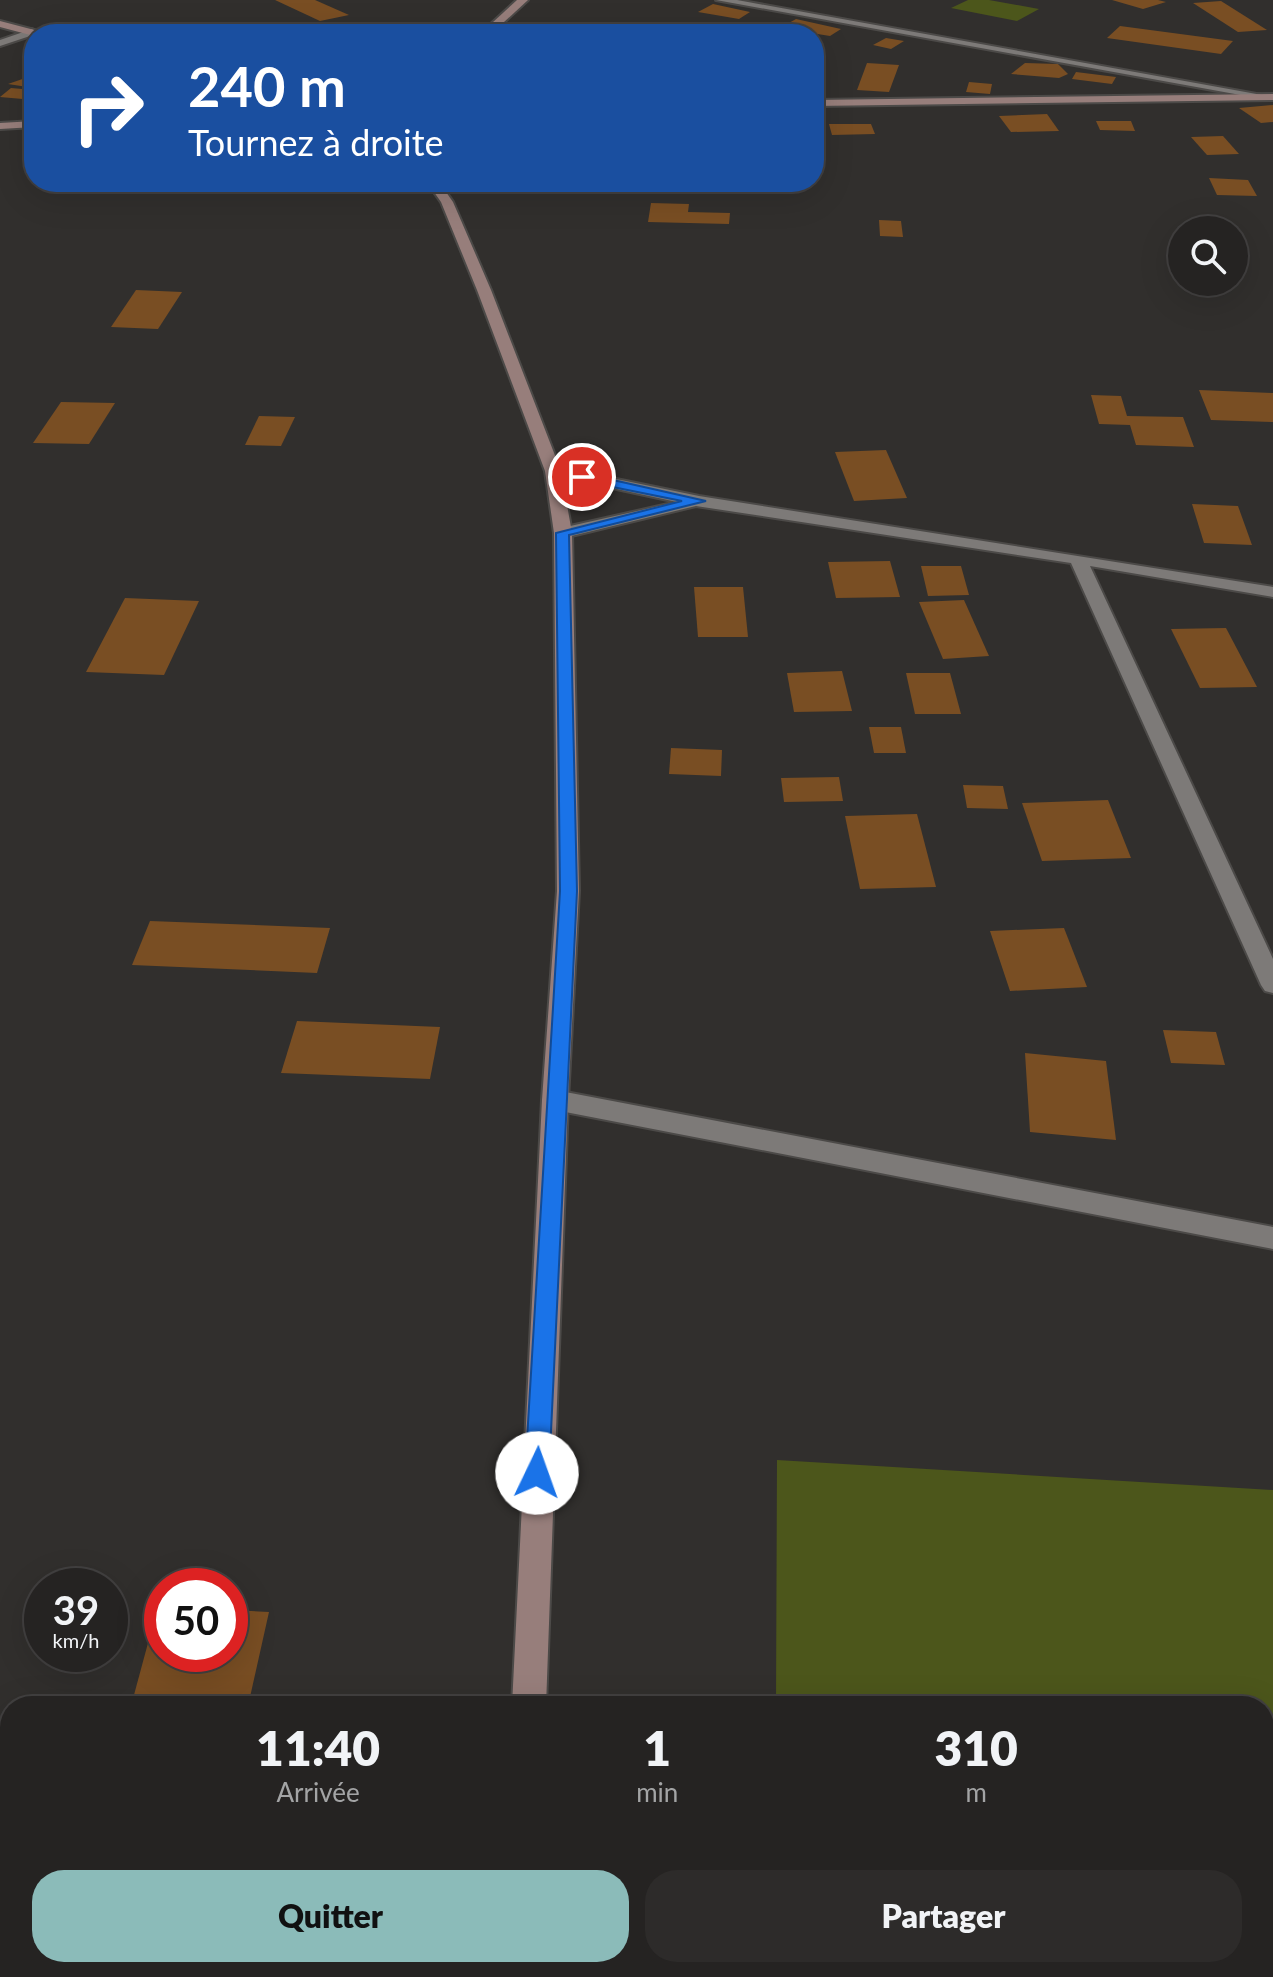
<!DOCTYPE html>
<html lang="fr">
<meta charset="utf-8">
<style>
body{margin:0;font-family:Lato,sans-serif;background:#2d2b2a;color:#f1f3f6;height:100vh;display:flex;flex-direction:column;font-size:30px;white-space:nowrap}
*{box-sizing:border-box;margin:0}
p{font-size:26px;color:#a3a4a5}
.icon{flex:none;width:44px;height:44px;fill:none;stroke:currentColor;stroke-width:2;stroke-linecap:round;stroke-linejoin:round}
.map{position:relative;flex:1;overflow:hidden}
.details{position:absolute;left:0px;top:1696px;width:1274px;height:282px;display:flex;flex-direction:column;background:#252322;border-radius:32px 32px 0 0;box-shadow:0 8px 32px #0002,0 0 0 2px #424040}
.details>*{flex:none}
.hud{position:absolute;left:24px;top:24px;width:800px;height:168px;border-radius:32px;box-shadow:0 8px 32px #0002,0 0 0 2px #424040;background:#1a4fa0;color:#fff;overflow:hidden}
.tools{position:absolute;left:1168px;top:216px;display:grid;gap:16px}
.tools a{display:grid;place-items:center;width:80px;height:80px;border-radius:50%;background:#252322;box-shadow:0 8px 32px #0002,0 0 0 2px #424040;font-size:40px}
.speed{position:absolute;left:24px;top:1568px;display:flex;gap:16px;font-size:40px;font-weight:700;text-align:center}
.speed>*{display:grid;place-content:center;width:104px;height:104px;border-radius:50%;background:#252322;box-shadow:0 8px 32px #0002,0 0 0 2px #424040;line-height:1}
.speed small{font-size:20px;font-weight:400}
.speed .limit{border:12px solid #d22;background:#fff;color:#111}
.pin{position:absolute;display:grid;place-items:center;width:68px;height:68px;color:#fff;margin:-34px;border:4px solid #fff;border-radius:50%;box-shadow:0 2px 8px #0007}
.me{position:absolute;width:88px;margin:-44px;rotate:3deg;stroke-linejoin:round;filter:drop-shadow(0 0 6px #0008)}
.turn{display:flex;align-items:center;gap:28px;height:168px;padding:0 32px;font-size:36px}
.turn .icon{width:104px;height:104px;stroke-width:2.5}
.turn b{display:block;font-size:56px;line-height:68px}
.eta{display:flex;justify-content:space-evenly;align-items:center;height:136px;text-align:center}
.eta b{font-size:48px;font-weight:800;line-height:56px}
.action{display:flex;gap:16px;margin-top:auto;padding:16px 32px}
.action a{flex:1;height:92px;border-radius:32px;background:#8bbbb9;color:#111;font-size:32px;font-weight:800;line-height:92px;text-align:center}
.action a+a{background:#2d2b2a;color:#f1f3f6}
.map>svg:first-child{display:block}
.green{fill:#4c561b}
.building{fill:#794e23}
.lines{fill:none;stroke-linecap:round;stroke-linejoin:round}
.street-casing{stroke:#4c4a48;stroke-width:4}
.secondary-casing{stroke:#4c4a48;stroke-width:4}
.street{fill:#7d7a78;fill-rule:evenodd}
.secondary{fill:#977e7b;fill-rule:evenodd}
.route{fill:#1a73e8;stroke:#114b97;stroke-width:2}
</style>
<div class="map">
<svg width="1273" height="1977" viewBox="0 0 1273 1977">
<rect width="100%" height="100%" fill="#312f2d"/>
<!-- green -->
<g class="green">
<path d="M968,0H989L1039,9L1017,21L951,8Z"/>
<path d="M777,1460L1273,1490V1977H774V1968H1264V1706H776Z"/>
</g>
<!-- building -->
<g class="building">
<path d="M275,0H315L349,15L320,21Z"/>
<path d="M1112,0H1158L1166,2L1143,9Z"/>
<path d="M1221,1L1267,30L1238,32L1193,3Z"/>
<path d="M713,4L750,12L739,19L698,12Z"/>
<path d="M796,19L841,29L830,36L780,28Z"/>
<path d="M1120,26L1233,41L1221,54L1107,38Z"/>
<path d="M886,38L904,41L891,49L873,45Z"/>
<path d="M867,63L899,65L889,92L857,90Z"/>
<path d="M1025,63L1058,64L1068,74L1059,78L1011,74Z"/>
<path d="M1076,72L1116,77L1112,84L1072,79Z"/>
<path d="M34,75V88L8,84Z"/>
<path d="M969,82L992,84L990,94L966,92Z"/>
<path d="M11,88L34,90V100L0,97Z"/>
<path d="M1273,105V122L1261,123L1239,108Z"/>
<path d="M1047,114L1059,131L1011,132L999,116Z"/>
<path d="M1096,121H1131L1135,131L1100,130Z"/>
<path d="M829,124H871L875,134L832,135Z"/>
<path d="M1223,136L1239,154L1207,155L1191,137Z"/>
<path d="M1209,178L1248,180L1257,196L1217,195Z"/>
<path d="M651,203L689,204L688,212L730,213L729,224L648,222Z"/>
<path d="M879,220L901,221L903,237L880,236Z"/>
<path d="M136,290L182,292L158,329L111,327Z"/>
<path d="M1199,390L1273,393V422L1211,420Z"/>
<path d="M1091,395L1121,396L1127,416L1183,417L1194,447L1136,445L1130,425L1099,424Z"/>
<path d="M61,402L115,403L89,444L33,443Z"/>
<path d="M259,416L295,417L281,446L245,445Z"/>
<path d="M886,450L907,498L854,501L835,452Z"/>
<path d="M1192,504L1238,506L1252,545L1204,543Z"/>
<path d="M890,561L900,597L836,598L828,562Z"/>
<path d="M921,566H961L969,595L928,596Z"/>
<path d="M694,587H743L748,637H698Z"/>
<path d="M125,598L199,601L164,675L86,672Z"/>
<path d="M964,600L989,656L943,659L919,602Z"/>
<path d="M1226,628L1257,687L1200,688L1171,629Z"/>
<path d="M842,671L852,711L794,712L787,673Z"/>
<path d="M906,673H950L961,714H915Z"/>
<path d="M869,727H901L906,753H874Z"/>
<path d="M671,748L722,750L721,776L669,774Z"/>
<path d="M839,777L843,801L784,802L781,778Z"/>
<path d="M963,785L1003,786L1008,809L967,808Z"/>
<path d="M1108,800L1131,858L1042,861L1022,803Z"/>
<path d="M917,814L936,887L860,889L845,816Z"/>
<path d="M150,921L330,928L317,973L132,965Z"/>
<path d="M1064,928L1087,987L1010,991L990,931Z"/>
<path d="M297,1021L440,1027L430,1079L281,1073Z"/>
<path d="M1163,1030L1216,1032L1225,1065L1171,1063Z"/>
<path d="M1025,1053L1106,1061L1116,1140L1030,1132Z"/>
<path d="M158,1606H162V1654H230V1610L269,1612L248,1706H131Z"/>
<path d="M58,1968H189L186,1977H55Z"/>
</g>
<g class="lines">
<!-- street casing -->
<g class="street-casing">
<g id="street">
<path d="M716,0H737L1262,95L1257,98Z"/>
<path d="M32,29L36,34L0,46V40Z"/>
<path d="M553,466L699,496L1273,587V597L1090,566L1273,959V993L1265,991L1261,985L1071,563L696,506L563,538L554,533L557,529L677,502L547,474L545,471L547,468Z"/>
<path d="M555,1090L1273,1227V1249L555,1110L546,1107L542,1100L546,1093Z"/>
</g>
</g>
<!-- secondary casing -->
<g class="secondary-casing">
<g id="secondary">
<path d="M517,0H528L491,34H480Z"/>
<path d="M0,21L42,32L43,34L34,36L0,27Z"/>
<path d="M1273,94V100L814,106V100Z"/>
<path d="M34,121V127L0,129V123Z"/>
<path d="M427,182H439L453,202L491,290L561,471L572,533L579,891L568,1100L546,1706H512L542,1100L557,891L554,533L545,471L477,290L441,202Z"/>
<path d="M503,1968H541L540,1977H502Z"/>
</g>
</g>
<!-- street -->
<use href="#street" class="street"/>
<!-- secondary -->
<use href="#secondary" class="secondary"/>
</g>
<!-- route -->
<path class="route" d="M582,473L706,501L569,535L577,891L549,1473L545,1480L537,1483L529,1480L525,1473L560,891L556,533L682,501L578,480L576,477Z"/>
</svg>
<div class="tools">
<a><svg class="icon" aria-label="search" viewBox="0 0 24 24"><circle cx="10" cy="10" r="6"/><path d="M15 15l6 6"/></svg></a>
</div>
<div class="speed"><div>39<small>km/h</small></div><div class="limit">50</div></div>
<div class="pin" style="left:582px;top:477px;background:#d93025"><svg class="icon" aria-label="arrive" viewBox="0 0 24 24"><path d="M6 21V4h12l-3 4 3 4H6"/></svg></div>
<svg class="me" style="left:537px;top:1473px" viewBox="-20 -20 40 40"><circle r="19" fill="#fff"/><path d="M0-13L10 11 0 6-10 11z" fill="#1a73e8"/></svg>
<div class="hud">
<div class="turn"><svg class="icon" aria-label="right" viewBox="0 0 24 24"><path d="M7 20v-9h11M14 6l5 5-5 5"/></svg><div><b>240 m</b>Tournez à droite</div></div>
</div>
<section class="details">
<div class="eta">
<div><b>11:40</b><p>Arrivée</p></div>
<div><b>1</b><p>min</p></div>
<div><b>310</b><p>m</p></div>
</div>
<div class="action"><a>Quitter</a><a>Partager</a></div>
</section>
</div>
